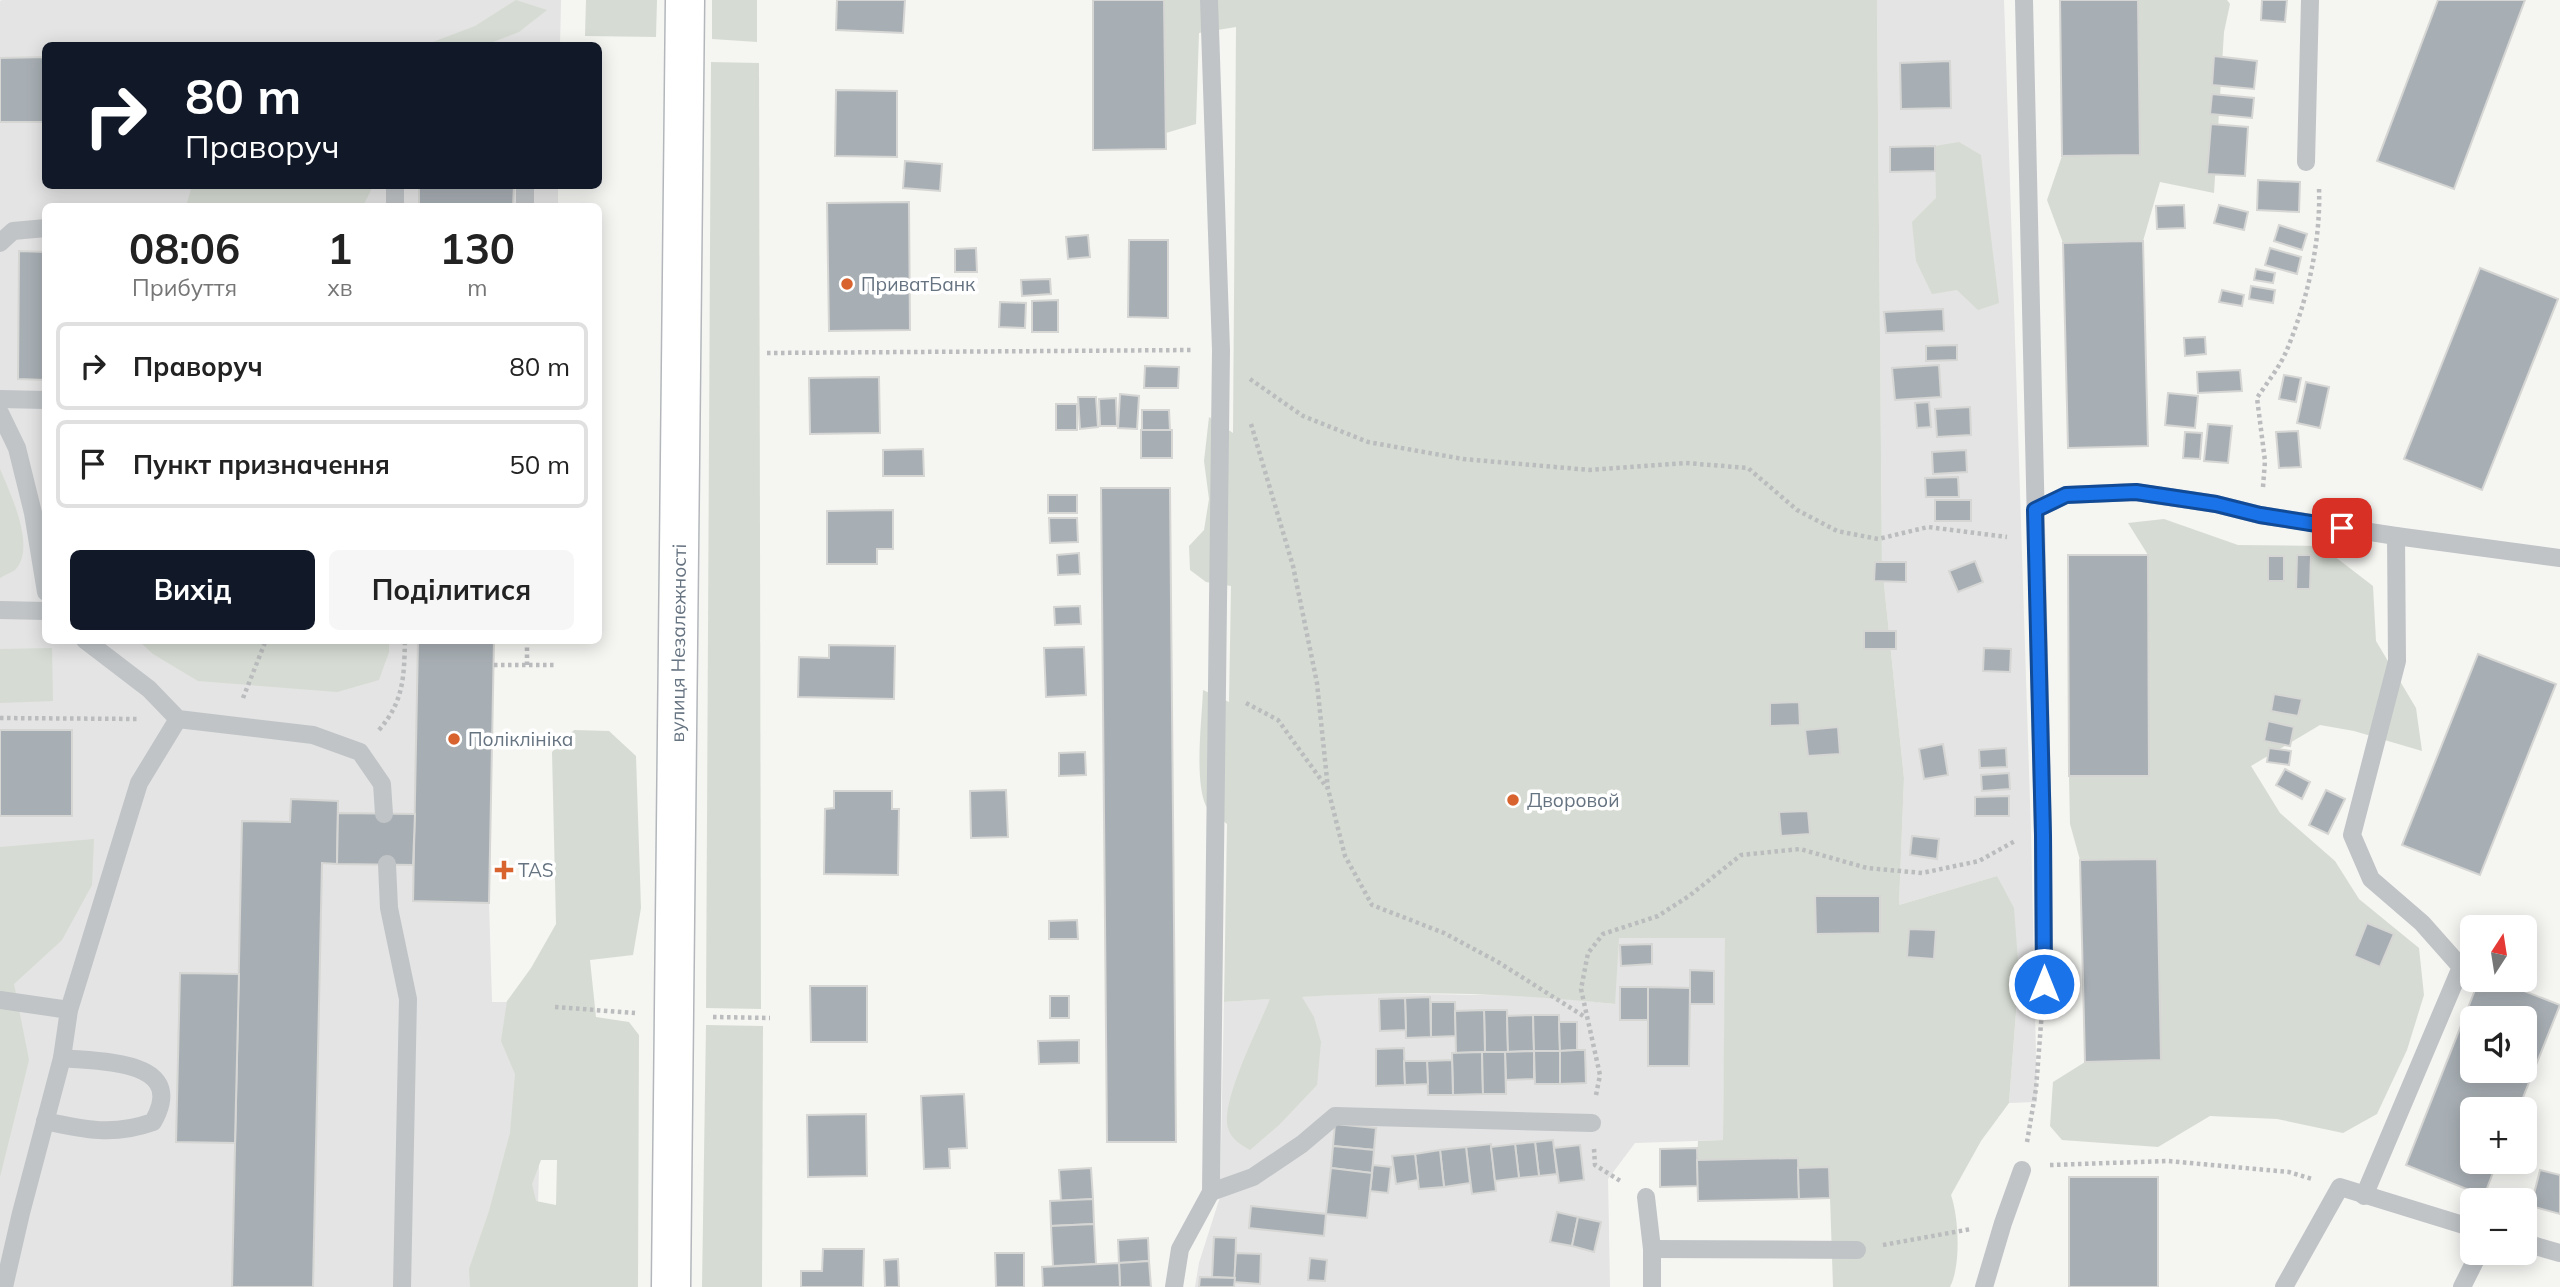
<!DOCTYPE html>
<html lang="uk">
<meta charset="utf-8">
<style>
body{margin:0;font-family:Mulish,sans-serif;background:#f6f6f6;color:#222;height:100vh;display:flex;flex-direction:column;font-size:26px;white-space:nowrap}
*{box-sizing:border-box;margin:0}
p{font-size:23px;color:#767676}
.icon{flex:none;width:38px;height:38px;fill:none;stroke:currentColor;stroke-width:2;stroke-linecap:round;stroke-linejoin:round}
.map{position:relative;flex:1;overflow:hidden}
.side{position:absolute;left:42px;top:203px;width:560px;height:441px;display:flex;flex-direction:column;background:#fff;border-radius:10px;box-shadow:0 4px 18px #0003}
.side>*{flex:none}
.banner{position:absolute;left:42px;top:42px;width:560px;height:147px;border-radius:10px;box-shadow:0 4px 18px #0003;background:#111827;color:#fff;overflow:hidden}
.needle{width:46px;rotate:12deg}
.controls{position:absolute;left:2460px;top:915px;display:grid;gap:14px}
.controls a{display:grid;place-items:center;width:77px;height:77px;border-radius:10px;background:#fff;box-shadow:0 4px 18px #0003;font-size:35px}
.pin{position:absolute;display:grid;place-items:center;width:60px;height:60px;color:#fff;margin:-30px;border-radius:14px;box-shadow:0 4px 10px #0006}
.me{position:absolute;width:77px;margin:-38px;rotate:0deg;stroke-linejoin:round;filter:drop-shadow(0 0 5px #0008)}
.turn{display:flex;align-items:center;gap:24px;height:147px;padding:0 28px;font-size:32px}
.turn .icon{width:91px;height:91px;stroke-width:2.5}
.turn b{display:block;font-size:49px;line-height:60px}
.eta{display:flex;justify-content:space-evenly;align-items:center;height:119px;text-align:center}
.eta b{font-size:42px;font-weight:700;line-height:49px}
.action{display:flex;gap:14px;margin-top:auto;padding:14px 28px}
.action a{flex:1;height:80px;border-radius:10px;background:#111827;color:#fff;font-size:28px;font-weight:700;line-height:80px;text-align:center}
.action a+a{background:#f6f6f6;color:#222}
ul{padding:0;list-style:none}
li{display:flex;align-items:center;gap:21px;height:88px;margin:0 14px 10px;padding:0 14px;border:4px solid #e0e0e0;border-radius:10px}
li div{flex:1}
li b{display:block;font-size:26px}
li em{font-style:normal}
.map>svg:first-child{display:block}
.built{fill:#e3e4e3}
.green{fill:#d6dcd3;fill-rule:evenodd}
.building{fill:#a8afb4;stroke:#d6d6d4;stroke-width:2;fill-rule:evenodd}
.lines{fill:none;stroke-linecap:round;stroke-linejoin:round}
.secondary-casing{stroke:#b3b7bb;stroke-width:41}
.path{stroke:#babcbe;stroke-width:4.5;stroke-dasharray:3.5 3.5;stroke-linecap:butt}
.lane{stroke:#c0c4c7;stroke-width:18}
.secondary{stroke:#fff;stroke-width:38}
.route-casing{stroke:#114b97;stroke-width:18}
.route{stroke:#1a73e8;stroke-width:12}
.poi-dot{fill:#d8632f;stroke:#fff;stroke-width:2.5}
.labels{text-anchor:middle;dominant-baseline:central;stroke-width:7;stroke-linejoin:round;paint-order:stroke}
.poi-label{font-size:19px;fill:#667381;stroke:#fff;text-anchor:start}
.street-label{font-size:19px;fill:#667381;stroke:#fff}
</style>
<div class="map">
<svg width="2560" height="1287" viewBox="0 0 2560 1287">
<rect width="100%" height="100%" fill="#f5f5f2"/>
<!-- built -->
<g class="built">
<path d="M2,0H561L560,45L46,46V186H558V206H46V640L494,641L489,903L492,1002H543L536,1287H0V1Z"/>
<path d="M1877,0H2004L2031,833L2037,1102L2009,1103L2019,974L1997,876L1899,905L1904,778L1882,565Z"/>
<path d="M1618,938H1726L1723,1140L1635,1143L1608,1179L1610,1287H1195L1199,1263L1220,1197L1224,1002L1359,993L1546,996L1614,1004Z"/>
</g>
<!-- green -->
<g class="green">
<path d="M516,0L547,10L519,32L485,45H425L475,26Z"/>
<path d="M586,0H657L656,37L585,36Z"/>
<path d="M712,0H757V42L712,39Z"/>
<path d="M1164,0H1877L1882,565L1904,778L1899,905L1997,876L2014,908L2019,974L2009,1103L1981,1141L1951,1195C1959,1218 1961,1266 1950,1287H1833L1829,1167L1798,1168L1797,1158L1697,1160L1698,1141L1723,1140L1725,938H1619L1615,1004C1511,993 1405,990 1302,997L1314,1017L1321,1042L1317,1085L1279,1125L1250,1150C1241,1145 1231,1139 1228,1128C1220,1102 1259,1027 1270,999L1224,1002L1227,824C1221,819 1210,813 1206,806C1194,780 1202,719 1203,690L1229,702L1231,586L1206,582L1190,570L1189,546L1204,530L1209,499L1204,461L1209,417L1233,433L1236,27L1199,33L1196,124L1166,133Z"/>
<path d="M2138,0H2227L2230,4L2224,32L2214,193L2160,182L2143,241L2063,243L2047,200L2062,156L2140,154Z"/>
<path d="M711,62L759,63L761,1009L706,1008Z"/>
<path d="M1959,142L1981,155L1999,303L1978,310L1957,290L1932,294L1916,261L1912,222L1936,198L1935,146Z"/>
<path d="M192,186H373L363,206H186Z"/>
<path d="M0,469C10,493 37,548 15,570C11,573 4,575 0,578Z"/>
<path d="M2164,519L2238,545L2321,546L2373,586L2376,641L2416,708L2422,751L2354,731L2320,725L2251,766L2280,813L2335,861L2359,899L2419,948L2424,995L2407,1050L2377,1114L2343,1133L2277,1119L2210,1116L2158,1147L2062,1140L2050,1126L2053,1082L2085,1062L2161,1059L2157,859L2080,860L2070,824L2069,776L2149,775L2148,555L2128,523Z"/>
<path d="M139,641L389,640V652L379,680L337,692L198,681L153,654Z"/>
<path d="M52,648L53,701L0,703V649Z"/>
<path d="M574,730L609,731L636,756L641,908L633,955L590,960L596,1017L629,1022L639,1035L638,1287H470L469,1269L489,1211L510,1133L515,1074L501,1041L507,1001L531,968L556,924L552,752ZM541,1160H557L556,1205L536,1201L532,1184Z"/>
<path d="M94,839L92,885L62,940L14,984L29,1060L0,1177V847Z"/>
<path d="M706,1025L763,1026L762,1287H702Z"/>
</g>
<!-- building -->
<g class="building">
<path d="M837,0H905L903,33L836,30Z"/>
<path d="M1093,0H1164L1166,149L1093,150Z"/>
<path d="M2060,0H2138L2140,155L2062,156Z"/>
<path d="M2262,0H2287L2285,22L2261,20Z"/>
<path d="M2438,0H2525L2454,189L2377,161Z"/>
<path d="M2214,56L2257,61L2254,89L2212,85Z"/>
<path d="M46,57V122H0V58Z"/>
<path d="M1950,61L1951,108L1901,109L1900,63Z"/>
<path d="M836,90L897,91V157L835,156Z"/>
<path d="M2212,94L2254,98L2252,118L2210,114Z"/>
<path d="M2211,124L2248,127L2245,176L2207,174Z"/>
<path d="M1935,146V171L1890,172V147Z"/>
<path d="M905,161L942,164L940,191L903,188Z"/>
<path d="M2258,180L2300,182L2299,212L2257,210Z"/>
<path d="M419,186H514L513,206H419Z"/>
<path d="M909,202L910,330L829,331L827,203Z"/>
<path d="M2184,205L2185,228L2157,229L2156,206Z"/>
<path d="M2219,205L2248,212L2244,230L2214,223Z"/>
<path d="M2279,225L2307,234L2302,250L2274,241Z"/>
<path d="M1088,235L1090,257L1068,259L1066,237Z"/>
<path d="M1129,240H1168V318L1128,317Z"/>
<path d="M2143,241L2148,446L2068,448L2063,243Z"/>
<path d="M976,248L977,272H955V249Z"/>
<path d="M2270,248L2301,257L2297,274L2265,265Z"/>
<path d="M19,251L46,252V380L18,379Z"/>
<path d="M2480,268L2558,299L2482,490L2404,459Z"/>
<path d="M2256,269L2275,273L2273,283L2254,280Z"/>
<path d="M1050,279L1051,294L1022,296L1021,280Z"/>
<path d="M2251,286L2275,290L2273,303L2249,299Z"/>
<path d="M2222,290L2244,295L2242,306L2219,302Z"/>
<path d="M1058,300V332H1032V301Z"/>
<path d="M1000,302L1026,303L1025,328L999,327Z"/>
<path d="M1943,309L1944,331L1886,333L1884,312Z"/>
<path d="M2205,337L2206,354L2185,356L2184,338Z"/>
<path d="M1957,345V360L1926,361V346Z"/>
<path d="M1939,365L1941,397L1895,400L1892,368Z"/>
<path d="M1145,366L1179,367L1178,388H1144Z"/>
<path d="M2240,370L2242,391L2198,393L2197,372Z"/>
<path d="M2284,375L2301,378L2296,402L2279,399Z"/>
<path d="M879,377L880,433L810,434L809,378Z"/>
<path d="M2306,382L2329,387L2320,428L2297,423Z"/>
<path d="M2168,393L2198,396L2195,428L2165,425Z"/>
<path d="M1120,394L1139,396L1137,429L1118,428Z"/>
<path d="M1078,397H1096L1098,427L1080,429Z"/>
<path d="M1116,398L1117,426H1100L1099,399Z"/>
<path d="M1929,402L1931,427L1917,428L1915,403Z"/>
<rect x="1056" y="404" width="21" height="26"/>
<path d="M1970,407L1971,435L1937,437L1935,409Z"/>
<path d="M1142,410H1169L1170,430H1142Z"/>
<path d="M2208,424L2232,426L2228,463L2204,461Z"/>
<rect x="1141" y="430" width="31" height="28"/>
<path d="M2298,431L2301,467L2279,468L2276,432Z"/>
<path d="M2185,432L2202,433L2200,459L2183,458Z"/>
<path d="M923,449L924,476H883V450Z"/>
<path d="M1966,450L1967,472L1933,474L1932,452Z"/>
<path d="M1958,477L1959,497H1926L1925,478Z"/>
<path d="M1101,488H1170L1176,1142H1107Z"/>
<rect x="1048" y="495" width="29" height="18"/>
<rect x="1935" y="500" width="36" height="21"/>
<path d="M2331,507L2364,508V523L2330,522Z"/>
<path d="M893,510V549H877V564H827V511Z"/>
<path d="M1049,518H1077L1078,542L1050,543Z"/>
<path d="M1079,553L1080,574L1058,575L1057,555Z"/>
<path d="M2068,555H2148L2149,776H2069Z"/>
<path d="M2297,555H2311L2310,589H2296Z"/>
<rect x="2268" y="556" width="16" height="25"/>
<path d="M1975,561L1983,582L1958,592L1949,571Z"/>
<path d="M1875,562H1906V582L1874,581Z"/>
<path d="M1080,606L1081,624L1055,625L1054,607Z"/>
<rect x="1864" y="631" width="32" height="18"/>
<path d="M418,640H494L489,903L413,901Z"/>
<path d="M829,645L895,646L894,699L798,697L799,657L829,658Z"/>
<path d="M1084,647L1086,695L1046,697L1044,648Z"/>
<path d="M1984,648L2011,649L2010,672L1983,671Z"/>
<path d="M2478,654L2556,684L2480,875L2402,845Z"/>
<path d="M2274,694L2302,699L2298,716L2271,711Z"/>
<path d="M1799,702L1800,725L1770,726V703Z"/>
<path d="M2268,721L2294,727L2290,746L2264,741Z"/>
<path d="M1838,727L1840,754L1808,756L1805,730Z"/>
<rect x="0" y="730" width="72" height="86"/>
<path d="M1943,744L1948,775L1924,779L1919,749Z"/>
<path d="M2006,748L2007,767L1980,768L1979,750Z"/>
<path d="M2269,748L2291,751L2289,765L2267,762Z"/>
<path d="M1085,752L1086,775L1059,776V753Z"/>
<path d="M2285,769L2310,782L2302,799L2276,785Z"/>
<path d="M2009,773L2010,789L1982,791L1981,775Z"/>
<path d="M1006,790L1008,837L971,838L970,791Z"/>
<path d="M2326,790L2345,799L2328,834L2309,825Z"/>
<path d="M834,791H892V809H899L898,875L824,874L825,809L834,808Z"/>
<path d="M2009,796V816H1975V797Z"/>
<path d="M291,799L338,801L337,864L322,863L313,1287H232L242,821L290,822Z"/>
<path d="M1808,811L1810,834L1781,836L1779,812Z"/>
<path d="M338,813L415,814L413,865L337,864Z"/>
<path d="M1912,836L1939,839L1937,859L1910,855Z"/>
<path d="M2157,859L2161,1060L2085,1062L2080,860Z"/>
<path d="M1815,896H1880V933L1816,934Z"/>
<path d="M1077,920L1078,939H1049V921Z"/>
<path d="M2367,923L2394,934L2380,967L2354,956Z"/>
<path d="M1909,929L1936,930L1934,959L1907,957Z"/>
<path d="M1652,944V964L1621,966L1620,945Z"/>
<path d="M1690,970L1714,971V1004H1690Z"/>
<path d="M180,973L239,974L235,1143L176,1142Z"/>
<path d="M2479,980H2496L2560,1005L2518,1110H2473V1162H2497L2484,1196L2406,1165ZM2473,1018H2525V1071H2473Z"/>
<path d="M810,986H867V1042H811Z"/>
<rect x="1620" y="987" width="28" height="33"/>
<path d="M1648,987L1690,988L1689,1066H1648Z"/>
<rect x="1050" y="996" width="19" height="22"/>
<path d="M1430,997L1431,1037L1406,1038L1405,998Z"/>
<path d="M1405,998L1406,1030L1380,1031L1379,999Z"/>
<path d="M1431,1002H1455L1456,1036L1431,1037Z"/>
<path d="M1484,1010H1507L1508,1052H1485Z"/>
<path d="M1484,1010L1485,1052L1456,1053L1455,1011Z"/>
<path d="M1533,1015L1534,1051L1508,1052L1507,1016Z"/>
<path d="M1533,1015H1559L1560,1051H1534Z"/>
<path d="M1559,1022H1577V1050L1560,1051Z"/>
<path d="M1079,1040V1063L1039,1064L1038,1041Z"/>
<path d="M1404,1048L1405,1085L1376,1086V1049Z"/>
<path d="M1577,1050H1585L1586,1083L1560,1084V1051Z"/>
<path d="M1534,1051H1560V1084H1535Z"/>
<path d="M1534,1051V1079L1506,1080L1505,1052Z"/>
<path d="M1482,1052L1483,1094L1453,1095L1452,1053Z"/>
<path d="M1482,1052H1505L1506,1094H1483Z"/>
<path d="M1452,1060L1453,1095H1428L1427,1061Z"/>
<path d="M1404,1061H1427L1428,1084L1405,1085Z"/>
<path d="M964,1094L967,1148L949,1149L950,1168L924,1169L921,1096Z"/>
<path d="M866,1114L867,1176L808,1177L807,1115Z"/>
<path d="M1335,1124L1376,1128L1374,1150L1333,1146Z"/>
<path d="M1553,1140L1557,1174L1539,1176L1535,1142Z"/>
<path d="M1535,1142L1539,1176L1519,1178L1515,1144Z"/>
<path d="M1491,1144L1496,1191L1472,1194L1466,1147Z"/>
<path d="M1515,1144L1519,1178L1495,1181L1491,1147Z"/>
<path d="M1580,1145L1584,1180L1559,1183L1554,1148Z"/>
<path d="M1333,1146L1374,1150L1372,1173L1331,1168Z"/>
<path d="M1466,1147L1470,1183L1444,1187L1440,1150Z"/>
<path d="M1697,1148L1698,1186L1660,1187V1149Z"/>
<path d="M1440,1150L1444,1187L1419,1189L1415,1154Z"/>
<path d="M1415,1154L1418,1180L1396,1184L1392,1156Z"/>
<path d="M1798,1158L1799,1199L1698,1201L1697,1160Z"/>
<path d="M1373,1165L1391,1167L1388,1193L1370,1191Z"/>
<path d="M1829,1167L1830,1198L1799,1199L1798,1168Z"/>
<path d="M1091,1168L1093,1199L1061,1201L1059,1170Z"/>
<path d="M1331,1168L1372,1173L1367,1218L1326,1214Z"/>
<path d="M2540,1170L2560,1175V1214L2531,1206Z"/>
<rect x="2069" y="1177" width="89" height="110"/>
<path d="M1093,1199L1094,1224L1051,1226L1050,1201Z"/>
<path d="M1251,1206L1326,1214L1324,1236L1249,1228Z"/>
<path d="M1557,1212L1578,1217L1572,1246L1550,1242Z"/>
<path d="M1578,1217L1601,1222L1594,1252L1572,1246Z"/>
<path d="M1094,1224L1096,1264L1053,1266L1051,1226Z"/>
<path d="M1214,1237L1236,1238L1235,1278L1212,1277Z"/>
<path d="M1148,1238L1149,1261L1119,1263L1118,1240Z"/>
<path d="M823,1249H864L863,1287H801V1271H822Z"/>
<path d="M995,1253H1024V1287H996Z"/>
<path d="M1236,1253L1261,1254L1260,1284L1234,1282Z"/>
<path d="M1310,1258L1327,1260L1325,1281L1308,1280Z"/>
<path d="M898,1259L899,1287H885L884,1260Z"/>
<path d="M1149,1261L1151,1287H1120L1119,1263Z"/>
<path d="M1119,1263L1120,1287H1043L1042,1267Z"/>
<path d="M1200,1277L1235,1278L1234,1287H1199Z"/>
</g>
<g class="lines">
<!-- secondary casing -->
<g class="secondary-casing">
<g id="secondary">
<path id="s1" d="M671,1287L685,0"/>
</g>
</g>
<!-- path -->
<g class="path">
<path d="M767,353L1193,350"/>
<path d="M1250,379L1303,416L1368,442L1463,459L1590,470L1686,463L1748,468L1797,510L1837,531L1878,539L1928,527L2007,537"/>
<path d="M1251,424L1293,566L1317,683L1328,789L1345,856L1372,905L1444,933L1498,962L1585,1017"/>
<path d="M2263,487L2265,461L2257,398C2266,384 2279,368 2286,352C2307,302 2321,242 2319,188"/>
<path d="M494,665H556"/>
<path d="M527,665V640"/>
<path d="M243,698L266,640"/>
<path d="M1246,703L1278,720L1327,788"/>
<path d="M0,718L139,719"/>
<path d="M379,730C404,701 404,677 405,640"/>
<path d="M555,1007L635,1013"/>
<path d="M713,1017L770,1018"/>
<path d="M1596,1095L1600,1075L1581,989L1588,953L1603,934L1658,916L1689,896L1741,855L1800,849L1867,868L1922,873L1979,861L2015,841"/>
<path d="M2027,1142L2036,1089L2042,1011"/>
<path d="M1594,1149L1595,1165L1622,1182"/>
<path d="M2050,1165L2168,1161L2289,1172L2312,1179"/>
<path d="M1883,1245L1971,1229"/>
</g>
<!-- lane -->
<g class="lane">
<path d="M2024,0L2043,834L2044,984"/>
<path d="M2306,162L2310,0"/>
<path d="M395,186V206"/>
<path d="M525,186V206"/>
<path d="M0,243L13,231L46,228"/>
<path d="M0,399L46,400"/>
<path d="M0,413L17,448L33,513L46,592"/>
<path d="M2035,510L2066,495L2135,492L2216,504L2260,515L2396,536"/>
<path d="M0,610L46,611"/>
<path d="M85,640L149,689L178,719L313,735L360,752L382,784L384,814"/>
<path d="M387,864L389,908L408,999L402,1287"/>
<path d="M0,1000L69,1010"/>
<path d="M45,1121C85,1130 114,1136 153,1122C189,1059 100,1062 62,1058"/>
<path d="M1211,1192L1253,1177L1302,1144L1335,1116L1592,1123"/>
<path d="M2364,1196L2461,967L2422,923L2371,879L2352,835L2397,661L2396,536L2560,558"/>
<path d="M1646,1197L1652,1249V1287"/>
<path d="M2525,1243L2560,1253"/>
<path d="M1652,1249L1857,1250"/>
<path d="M4,1287L21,1213L62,1058L69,1010L139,783L178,719"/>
<path d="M1174,1287L1180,1249L1211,1192L1221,350L1209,0"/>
<path d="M1984,1287L2003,1223L2022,1170"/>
<path d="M2284,1287L2340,1187L2473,1228"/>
<path d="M2462,1287L2479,1253"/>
</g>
<!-- secondary -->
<use href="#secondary" class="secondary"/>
</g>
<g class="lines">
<!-- route casing -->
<g class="route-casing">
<path id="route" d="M2044,984L2043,835L2035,510L2066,495L2136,492L2216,504L2260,515L2342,528"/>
</g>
<!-- route -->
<use href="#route" class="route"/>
</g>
<!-- markers -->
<g class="poi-dot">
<circle cx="847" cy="284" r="7"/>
<circle cx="454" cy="739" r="7"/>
<circle cx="1513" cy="800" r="7"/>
<path d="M500.5 859.5h7v7h7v7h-7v7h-7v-7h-7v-7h7z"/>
</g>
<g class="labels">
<!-- poi labels -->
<g class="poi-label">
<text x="861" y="284">ПриватБанк</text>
<text x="468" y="739">Поліклініка</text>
<text x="1527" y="800">Дворовой</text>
<text x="518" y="870">TAS</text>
</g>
<!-- street labels -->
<g class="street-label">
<text stroke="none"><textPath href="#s1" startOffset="644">вулиця Незалежності</textPath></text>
</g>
</g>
</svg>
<div class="controls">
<a><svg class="needle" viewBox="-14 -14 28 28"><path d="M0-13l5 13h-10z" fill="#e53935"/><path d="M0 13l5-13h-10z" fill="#767676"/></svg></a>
<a><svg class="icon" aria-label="sound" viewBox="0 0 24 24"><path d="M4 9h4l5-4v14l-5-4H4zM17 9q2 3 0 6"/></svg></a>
<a>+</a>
<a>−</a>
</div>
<div class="pin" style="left:2342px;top:528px;background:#d93025"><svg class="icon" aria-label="arrive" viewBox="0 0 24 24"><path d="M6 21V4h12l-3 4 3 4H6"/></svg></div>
<svg class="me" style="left:2044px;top:984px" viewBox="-20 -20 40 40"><circle r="17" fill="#1a73e8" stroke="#fff" stroke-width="3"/><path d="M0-11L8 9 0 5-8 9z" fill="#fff"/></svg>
<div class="banner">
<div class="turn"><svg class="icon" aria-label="right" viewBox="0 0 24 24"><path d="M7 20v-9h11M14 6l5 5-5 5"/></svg><div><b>80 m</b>Праворуч</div></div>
</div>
<section class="side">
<div class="eta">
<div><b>08:06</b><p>Прибуття</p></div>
<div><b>1</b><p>хв</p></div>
<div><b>130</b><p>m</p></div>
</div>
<ul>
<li><svg class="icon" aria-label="right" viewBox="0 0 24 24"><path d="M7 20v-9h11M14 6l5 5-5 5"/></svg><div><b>Праворуч</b></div><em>80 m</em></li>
<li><svg class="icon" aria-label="arrive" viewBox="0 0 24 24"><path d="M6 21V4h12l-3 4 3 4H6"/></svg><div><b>Пункт призначення</b></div><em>50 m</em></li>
</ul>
<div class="action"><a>Вихід</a><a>Поділитися</a></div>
</section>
</div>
